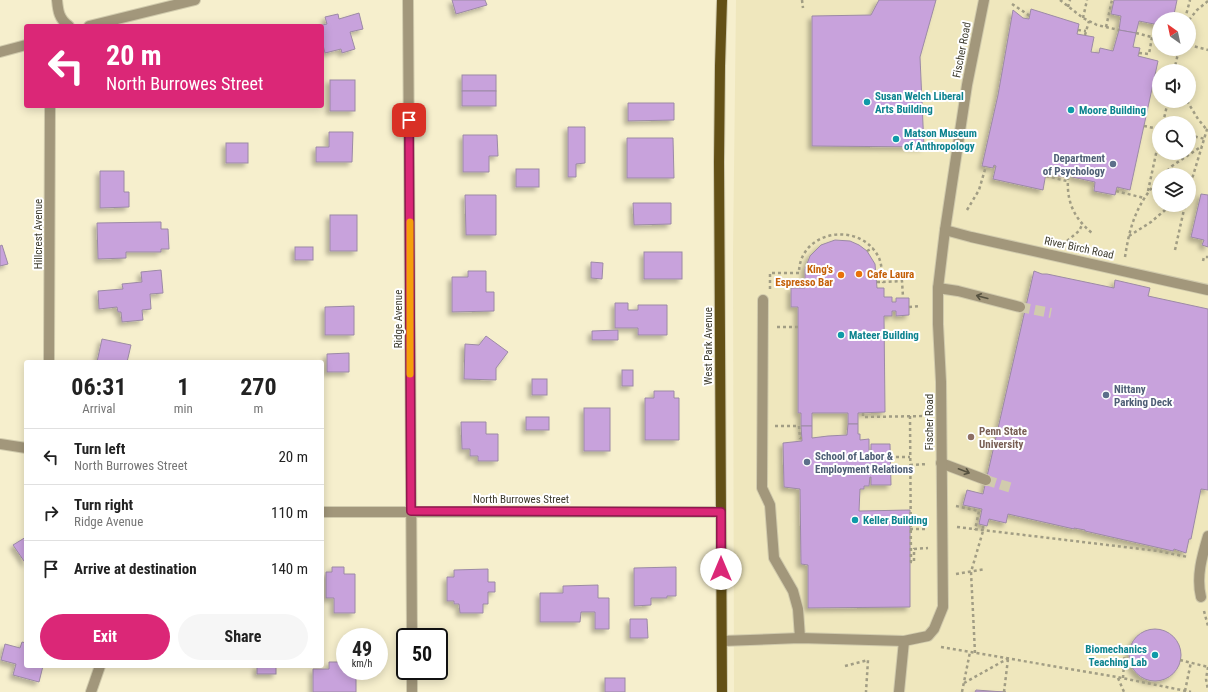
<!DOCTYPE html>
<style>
body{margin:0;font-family:"Roboto Condensed",sans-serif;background:#f6f6f6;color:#222;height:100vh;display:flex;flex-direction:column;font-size:15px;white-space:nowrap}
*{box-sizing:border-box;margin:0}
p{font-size:13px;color:#767676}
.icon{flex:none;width:22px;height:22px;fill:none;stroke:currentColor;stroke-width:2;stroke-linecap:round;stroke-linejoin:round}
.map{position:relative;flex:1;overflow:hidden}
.side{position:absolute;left:24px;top:360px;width:300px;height:308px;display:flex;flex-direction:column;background:#fff;border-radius:4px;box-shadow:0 2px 10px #0003}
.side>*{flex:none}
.hud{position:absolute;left:24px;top:24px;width:300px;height:84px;border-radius:4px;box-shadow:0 2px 10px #0003;background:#db2777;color:#fff;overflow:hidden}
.needle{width:26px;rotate:327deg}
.controls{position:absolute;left:1152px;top:12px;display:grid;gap:8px}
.controls a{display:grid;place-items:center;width:44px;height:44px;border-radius:50%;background:#fff;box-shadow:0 2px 10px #0003;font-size:20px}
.speed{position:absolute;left:336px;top:628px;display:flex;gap:8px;font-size:20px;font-weight:700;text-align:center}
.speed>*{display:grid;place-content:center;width:52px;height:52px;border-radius:50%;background:#fff;box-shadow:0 2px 10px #0003;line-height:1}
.speed small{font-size:10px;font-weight:400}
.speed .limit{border:2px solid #111;border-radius:6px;background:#fff;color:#111}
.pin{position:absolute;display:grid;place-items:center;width:34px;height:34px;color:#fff;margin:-17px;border-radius:8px;box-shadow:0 2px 6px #0006}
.me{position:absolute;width:44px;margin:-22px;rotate:0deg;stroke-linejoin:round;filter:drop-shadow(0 0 3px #0008)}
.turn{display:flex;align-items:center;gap:14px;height:84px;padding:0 16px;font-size:18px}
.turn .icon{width:52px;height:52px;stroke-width:2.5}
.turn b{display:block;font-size:28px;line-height:34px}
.eta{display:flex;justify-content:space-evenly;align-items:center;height:68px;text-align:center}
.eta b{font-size:24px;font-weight:700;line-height:28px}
.primary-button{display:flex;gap:8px;margin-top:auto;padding:8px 16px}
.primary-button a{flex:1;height:46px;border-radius:24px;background:#db2777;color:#fff;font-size:16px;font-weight:700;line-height:46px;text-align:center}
.primary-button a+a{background:#f6f6f6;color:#222}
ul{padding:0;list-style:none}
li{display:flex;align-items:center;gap:12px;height:56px;padding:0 16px;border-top:1px solid #e0e0e0}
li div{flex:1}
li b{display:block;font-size:15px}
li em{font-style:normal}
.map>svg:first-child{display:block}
.built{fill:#efe7bd;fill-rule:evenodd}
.building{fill:#c8a2dc;stroke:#9c8aa5;filter:url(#shadow)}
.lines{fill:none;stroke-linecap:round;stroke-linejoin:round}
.minor-tunnel{stroke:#d1cbad;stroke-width:10;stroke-dasharray:10 5;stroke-linecap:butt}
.minor-casing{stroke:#d1cbad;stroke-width:12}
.major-casing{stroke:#d1cbad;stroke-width:12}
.path{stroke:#a19d84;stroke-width:2.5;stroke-dasharray:3 3;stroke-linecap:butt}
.minor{stroke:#a2977b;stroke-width:10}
.major{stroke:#635016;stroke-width:10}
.oneway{stroke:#565240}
.route-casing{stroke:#8e194d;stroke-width:10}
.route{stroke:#db2777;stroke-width:7}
.slow{stroke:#f59e0b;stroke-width:7}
.culture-dot{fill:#0f9aa8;stroke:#fff;stroke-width:1.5}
.service-dot{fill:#5c6f8a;stroke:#fff;stroke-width:1.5}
.food-dot{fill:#e8710a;stroke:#fff;stroke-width:1.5}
.education-dot{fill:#8d6e63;stroke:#fff;stroke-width:1.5}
.labels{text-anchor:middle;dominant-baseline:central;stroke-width:4;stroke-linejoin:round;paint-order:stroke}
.street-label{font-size:11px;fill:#3d3b2d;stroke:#fff}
.culture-label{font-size:11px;font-weight:bold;fill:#0d838f;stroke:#fff;text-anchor:start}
.service-label{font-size:11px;font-weight:bold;fill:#4e5e75;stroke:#fff;text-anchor:start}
.food-label{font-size:11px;font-weight:bold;fill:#c56008;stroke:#fff;text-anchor:end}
.education-label{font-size:11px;font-weight:bold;fill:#785e54;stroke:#fff;text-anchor:start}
</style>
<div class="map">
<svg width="1208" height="692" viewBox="0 0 1208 692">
<defs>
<filter id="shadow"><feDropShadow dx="-3.5" dy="3.5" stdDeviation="2" flood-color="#0004"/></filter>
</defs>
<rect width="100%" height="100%" fill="#f6efcd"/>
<!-- built -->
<path class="built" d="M736,0H1208V692H734L733,255ZM1159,19H1189V49H1159ZM1159,71H1189V101H1159ZM1159,123H1189V153H1159ZM1159,175H1189V205H1159Z"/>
<!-- building -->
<g class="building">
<path d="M452,0H485L487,5L456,14Z"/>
<path d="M879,0H936L920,57L924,147L812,146V16L871,15Z"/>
<path d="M1114,0H1177L1173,19H1159V25L1139,21L1136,33L1119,30L1121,16L1111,14Z"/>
<path d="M1031,9L1079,24L1077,34L1094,37L1091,52L1099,53L1100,48L1113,51L1119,30L1136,33L1133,47L1140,48L1138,56L1158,61L1130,190L1117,187L1115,195L1094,191L1095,182L1072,177L1073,172L1065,170L1064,177L1046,173L1043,190L993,179L996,166L994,165L993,168L982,166L998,95L1013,10L1023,18L1029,19Z"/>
<path d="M359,13L363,29L350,32L355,49L342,53L341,49L325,53L322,41V26H318L327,24L325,17L338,14L339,19Z"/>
<rect x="462" y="75" width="34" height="16"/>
<rect x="330" y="80" width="25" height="31"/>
<rect x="462" y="91" width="34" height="15"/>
<path d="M628,103H674V120L628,121Z"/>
<path d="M568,127H585V163L576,164V177H568Z"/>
<path d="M329,132H353L352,162H316V147H329Z"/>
<path d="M463,135H497L498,156H489V172H463Z"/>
<path d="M627,138H673L674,178H627Z"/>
<rect x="226" y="143" width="22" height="20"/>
<rect x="516" y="169" width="23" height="18"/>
<path d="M100,171H124V192H129V207L100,208Z"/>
<path d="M1201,194L1208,195V247L1202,245L1204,240L1191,237Z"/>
<path d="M465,195H496V235H466Z"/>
<path d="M633,203H671V224L634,225Z"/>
<rect x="330" y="215" width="27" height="36"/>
<path d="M161,222V229H168L169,249H161V252H126V258L98,259L97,223Z"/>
<path d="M835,240L850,241L859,245L867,251L875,264L877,288H884V297H892V302H896V298H909V315L896,316V311H892V316H884L885,412L858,413V424H848V413H812V426H801V413H798V307H791V288H805V269L810,256L821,245Z"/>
<path d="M2,245L8,264L0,266V246Z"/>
<rect x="295" y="247" width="18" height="13"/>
<rect x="644" y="252" width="38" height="27"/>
<path d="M591,262L603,263L602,279L591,278Z"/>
<path d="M161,270L163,293L150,294L151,309L142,310L143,320L122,322L121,312H118L117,307L99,309L98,291L123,289L122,284L142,282L141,272Z"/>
<path d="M468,271H486V292H494V311L452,312V277H468Z"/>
<path d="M1034,271L1042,274H1047L1114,288L1115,280L1150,288L1148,296L1208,309V490L1201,489L1191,539H1189L1186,553L1174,549L1173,551L1085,531V530L1074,528V529L1008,514L1006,523L989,519L987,526L979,524L982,509L963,505L967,490L983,494Z"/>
<path d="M615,303H628V310H638V305H667V335H638V328H615Z"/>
<path d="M354,306V335H325V307Z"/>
<path d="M618,330V340H592V331Z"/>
<path d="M486,336L508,352L496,368V380L464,379L465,344L479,345Z"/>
<path d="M102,339L131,345L127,362H97Z"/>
<path d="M349,353V372H327V354Z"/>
<rect x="622" y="370" width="11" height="16"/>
<rect x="532" y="379" width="15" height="16"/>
<path d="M654,391H674V398H679V440H645V398H654Z"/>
<rect x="584" y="408" width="26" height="43"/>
<rect x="526" y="417" width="23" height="13"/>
<path d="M461,422H486V434H498V461H478V456H470V449H462Z"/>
<path d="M848,424H858V434H860V440L869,439V453H871V444H890L891,485H871V477H870L869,486H864V489H860L859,511L910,510V607L808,608V565L801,564L800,489L784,487L783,443L802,441L801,426H812V438L828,436L847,435Z"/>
<path d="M26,537V564L13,545Z"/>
<path d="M332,567H344V574H355V613H334V598H326V572H332Z"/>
<path d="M676,567V596H667V598H651V605L634,606V568Z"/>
<path d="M488,569V582H495V592H488V604H483V613H460L459,604H454V601H447V577H454V570Z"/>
<path d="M598,585V598H609V629H595V612H581L580,622H540V593H563V586Z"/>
<path d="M630,619H647L648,638H630Z"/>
<circle cx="1155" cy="655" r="26"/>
<path d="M22,642L26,643V666H43L39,682L13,675L16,664L1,660L5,644L20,648Z"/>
<path d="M329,662H345V671H356V692H313V669H329Z"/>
<rect x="257" y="666" width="19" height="8"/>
<rect x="605" y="678" width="20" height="14"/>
<path d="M976,690L1004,692H1006H975Z"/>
</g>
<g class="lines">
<!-- minor-tunnel -->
<g class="minor-tunnel">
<path d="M1020,307L1051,313"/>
<path d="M986,480L1012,488"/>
</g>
<!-- minor casing -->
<g class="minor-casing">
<g id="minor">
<path d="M57,0C58,11 59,19 69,26"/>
<path d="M408,0L412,637"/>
<path d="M89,26L195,0"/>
<path d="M0,52L26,45"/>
<path d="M945,230L971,237L1208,290"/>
<path d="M938,288L958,291L1020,307"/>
<path d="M763,300L762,488L770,505L774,558L793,591L798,609L800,638"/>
<path d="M49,362L50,106"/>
<path d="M0,444L26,448"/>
<path d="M941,463L986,480"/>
<path d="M322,512H721"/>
<path d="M1201,597C1196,577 1202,556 1208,536"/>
<path d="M722,641L800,638L904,641L928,636L934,629L943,607L941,382L938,324V288L945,230L967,85L984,0"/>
<path d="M412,671V692"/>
<path d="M91,692L100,666"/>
<path d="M899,692L904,641"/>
</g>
</g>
<!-- major casing -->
<g class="major-casing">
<path id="major" d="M722,0L720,66L719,162L722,692"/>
</g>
<!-- path -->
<g class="path">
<path d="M802,0L803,8"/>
<path d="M1060,0L1083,18L1097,25L1119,30"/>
<path d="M1012,4L1030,16"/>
<path d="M1068,7L1070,0"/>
<path d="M1083,18L1087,0"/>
<path d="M1185,19L1190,0"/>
<path d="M1189,20L1197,10L1208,1"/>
<path d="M1106,27L1112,0"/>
<path d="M1078,30L1086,31"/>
<path d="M1136,33L1159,39"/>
<path d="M1085,35L1089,21"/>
<path d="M1189,45L1208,50"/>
<path d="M1139,53L1149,54L1152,37"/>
<path d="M1174,71L1179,49"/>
<path d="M1187,101L1198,119L1207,130"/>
<path d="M1163,123L1168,101"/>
<path d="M1144,126L1159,129"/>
<path d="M1189,135L1205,139"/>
<path d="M1069,171C1065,196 1071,216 1092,233"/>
<path d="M1163,175L1172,166L1202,146"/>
<path d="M1046,176L1067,181"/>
<path d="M1189,189L1208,126"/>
<path d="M1116,191L1144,198"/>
<path d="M1148,191L1159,140"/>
<path d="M967,210L979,190L986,166"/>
<path d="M1129,236L1151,222L1171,205"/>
<path d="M1067,241L1079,231L1082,225"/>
<path d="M1175,250L1185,205"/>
<path d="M867,251L873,248"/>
<path d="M1125,257C1130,224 1137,204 1159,179"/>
<path d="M1203,261L1204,257H1208"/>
<path d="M877,282H883"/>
<path d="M770,289V273H799C799,230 861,220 879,258C882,265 882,274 883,282L902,281L903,297"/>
<path d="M909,307L920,306"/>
<path d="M777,327H798"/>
<path d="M863,413V417L927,416"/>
<path d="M910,416L911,562H914V549L928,548"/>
<path d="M775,426H799L800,438H802"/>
<path d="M890,457H910"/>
<path d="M910,465L928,464"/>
<path d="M891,472H910"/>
<path d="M956,506L979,511L975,530"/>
<path d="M957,527L1158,551L1188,557"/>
<path d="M910,529H928"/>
<path d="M956,574L985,569"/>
<path d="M1204,611L1208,626"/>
<path d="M941,647L1117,677L1191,692"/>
<path d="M975,653L971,572L983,531V525"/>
<path d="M1180,660L1208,667"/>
<path d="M845,666L868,660L866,692"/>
<path d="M1208,667L1206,679L1208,690"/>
<path d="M1118,678L1124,692"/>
<path d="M1123,678L1125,649H1129"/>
<path d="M964,683L1007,659"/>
<path d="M1185,691L1191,662"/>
<path d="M962,692L970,652"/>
<path d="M1004,692L1008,659"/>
</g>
<!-- minor -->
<use href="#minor" class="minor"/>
<!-- major -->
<use href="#major" class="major"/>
</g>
<!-- one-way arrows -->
<defs><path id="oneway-shaft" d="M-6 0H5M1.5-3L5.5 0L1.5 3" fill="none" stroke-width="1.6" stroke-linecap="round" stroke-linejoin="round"/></defs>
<g class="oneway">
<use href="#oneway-shaft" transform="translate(982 297) rotate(-165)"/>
<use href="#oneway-shaft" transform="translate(964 471) rotate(21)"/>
</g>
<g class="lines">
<!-- route casing -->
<g class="route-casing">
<path id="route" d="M409,120L411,511L721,512V569"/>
</g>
<!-- route -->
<use href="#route" class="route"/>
<!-- slow -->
<path class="slow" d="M410,222V374"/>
</g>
<!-- markers -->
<g class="culture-dot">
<circle cx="867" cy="102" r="4"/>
<circle cx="1071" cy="110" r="4"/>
<circle cx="896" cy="139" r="4"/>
<circle cx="841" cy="335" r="4"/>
<circle cx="855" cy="520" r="4"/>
<circle cx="1155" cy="655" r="4"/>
</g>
<g class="service-dot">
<circle cx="1113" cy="164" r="4"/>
<circle cx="1106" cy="395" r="4"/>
<circle cx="807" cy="462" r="4"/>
</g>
<g class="food-dot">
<circle cx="859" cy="274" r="4"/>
<circle cx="841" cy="275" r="4"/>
</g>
<circle class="education-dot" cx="971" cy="437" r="4"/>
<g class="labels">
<!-- street labels -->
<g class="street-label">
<text transform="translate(962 50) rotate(-79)">Fischer Road</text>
<text transform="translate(38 234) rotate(-90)">Hillcrest Avenue</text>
<text transform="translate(1079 248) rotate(12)">River Birch Road</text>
<text transform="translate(398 319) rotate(-90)">Ridge Avenue</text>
<text transform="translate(708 346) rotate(-90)">West Park Avenue</text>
<text transform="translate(929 422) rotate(-90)">Fischer Road</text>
<text x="521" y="499">North Burrowes Street</text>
</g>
<!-- culture labels -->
<g class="culture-label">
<text x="875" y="96">Susan Welch Liberal<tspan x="875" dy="13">Arts Building</tspan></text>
<text x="1079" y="110">Moore Building</text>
<text x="904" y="133">Matson Museum<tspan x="904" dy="13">of Anthropology</tspan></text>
<text x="849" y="335">Mateer Building</text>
<text x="863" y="520">Keller Building</text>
<text x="1147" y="649" text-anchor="end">Biomechanics<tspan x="1147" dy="13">Teaching Lab</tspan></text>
</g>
<!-- service labels -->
<g class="service-label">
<text x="1105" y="158" text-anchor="end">Department<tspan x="1105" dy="13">of Psychology</tspan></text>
<text x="1114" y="389">Nittany<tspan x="1114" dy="13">Parking Deck</tspan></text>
<text x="815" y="456">School of Labor &amp;<tspan x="815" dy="13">Employment Relations</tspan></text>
</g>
<!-- food labels -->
<g class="food-label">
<text x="833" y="269">King's<tspan x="833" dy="13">Espresso Bar</tspan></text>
<text x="867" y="274" text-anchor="start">Cafe Laura</text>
</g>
<!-- education labels -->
<g class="education-label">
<text x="979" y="431">Penn State<tspan x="979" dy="13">University</tspan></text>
</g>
</g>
</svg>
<div class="controls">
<a><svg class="needle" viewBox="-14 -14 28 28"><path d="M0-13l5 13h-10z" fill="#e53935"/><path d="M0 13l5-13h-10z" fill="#767676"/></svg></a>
<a><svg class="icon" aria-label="sound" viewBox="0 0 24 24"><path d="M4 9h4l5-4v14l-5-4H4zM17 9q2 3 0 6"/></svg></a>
<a><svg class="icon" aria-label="search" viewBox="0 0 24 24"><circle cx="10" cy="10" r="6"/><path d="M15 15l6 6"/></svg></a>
<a><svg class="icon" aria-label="layers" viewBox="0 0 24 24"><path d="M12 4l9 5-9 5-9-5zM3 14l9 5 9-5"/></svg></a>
</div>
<div class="speed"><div>49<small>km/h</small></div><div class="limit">50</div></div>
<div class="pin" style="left:409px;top:120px;background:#d93025"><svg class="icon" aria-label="arrive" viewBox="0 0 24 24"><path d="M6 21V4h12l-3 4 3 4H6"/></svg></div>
<svg class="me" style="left:721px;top:569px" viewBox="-20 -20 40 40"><circle r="19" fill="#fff"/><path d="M0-13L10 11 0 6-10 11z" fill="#db2777"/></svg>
<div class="hud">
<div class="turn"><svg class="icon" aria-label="left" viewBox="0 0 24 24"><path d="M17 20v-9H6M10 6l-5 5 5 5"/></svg><div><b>20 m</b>North Burrowes Street</div></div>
</div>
<section class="side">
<div class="eta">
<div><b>06:31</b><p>Arrival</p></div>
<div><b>1</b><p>min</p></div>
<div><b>270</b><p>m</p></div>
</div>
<ul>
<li><svg class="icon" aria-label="left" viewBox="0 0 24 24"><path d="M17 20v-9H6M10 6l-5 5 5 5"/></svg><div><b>Turn left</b><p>North Burrowes Street</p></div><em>20 m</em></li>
<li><svg class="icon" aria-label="right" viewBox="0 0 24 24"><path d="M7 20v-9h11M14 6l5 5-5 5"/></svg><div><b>Turn right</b><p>Ridge Avenue</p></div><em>110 m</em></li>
<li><svg class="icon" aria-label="arrive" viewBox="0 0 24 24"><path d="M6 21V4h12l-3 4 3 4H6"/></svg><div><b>Arrive at destination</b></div><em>140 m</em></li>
</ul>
<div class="primary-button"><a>Exit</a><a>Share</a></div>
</section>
</div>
